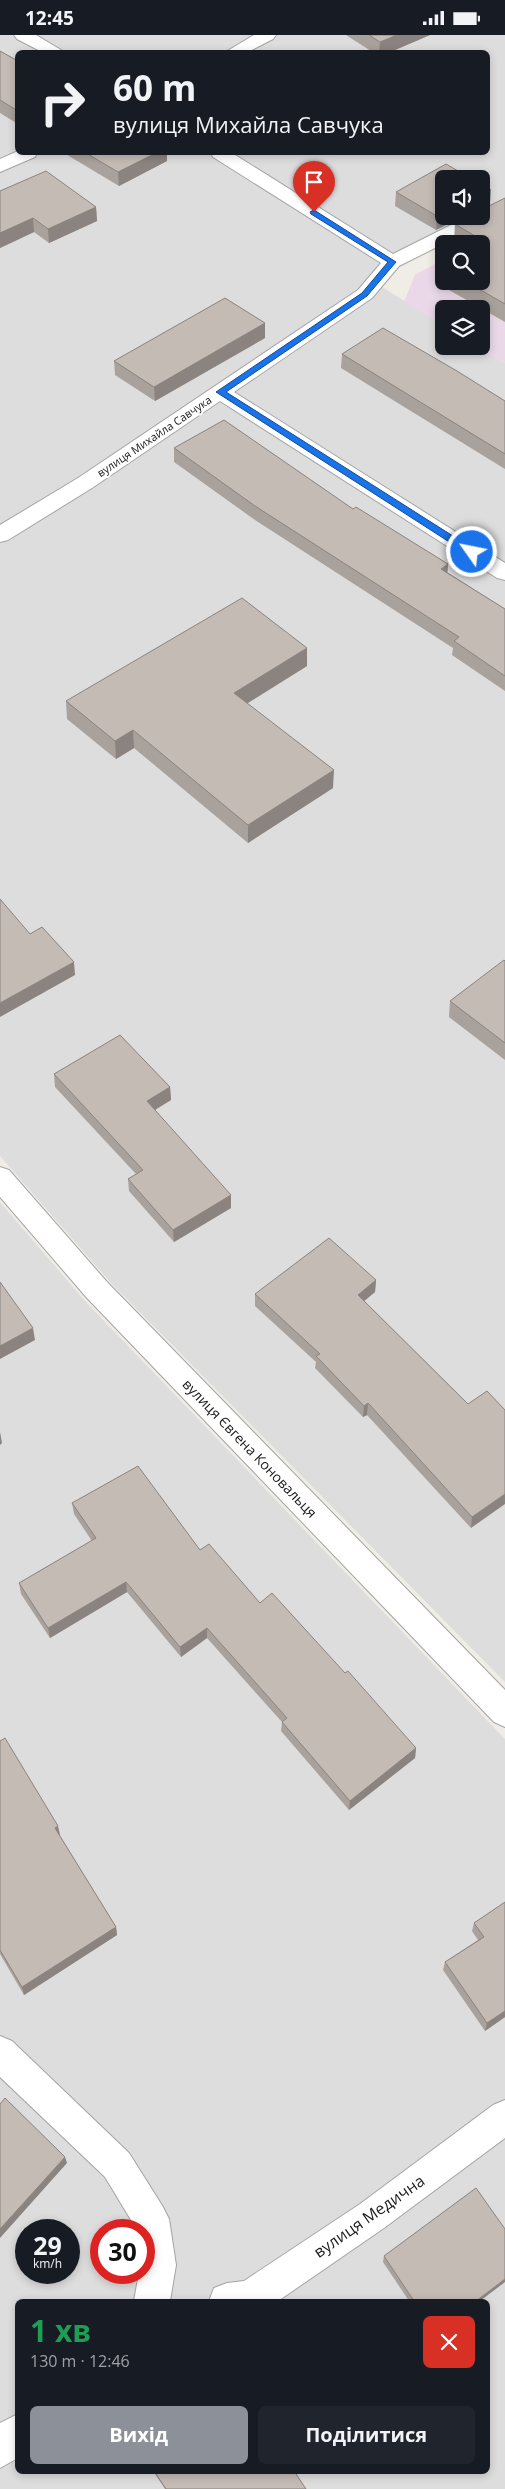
<!DOCTYPE html>
<html lang="uk">
<meta charset="utf-8">
<style>
body{margin:0;font-family:"Open Sans",sans-serif;background:#20242c;color:#f1f3f6;height:100vh;display:flex;flex-direction:column;font-size:19px;white-space:nowrap}
*{box-sizing:border-box;margin:0}
p{font-size:16px;color:#9ea1a6}
.icon{flex:none;width:28px;height:28px;fill:none;stroke:currentColor;stroke-width:2;stroke-linecap:round;stroke-linejoin:round}
.map{position:relative;flex:1;overflow:hidden}
.side{position:absolute;left:15px;top:2264px;width:475px;height:175px;display:flex;flex-direction:column;background:#171b24;border-radius:8px;box-shadow:0 2px 8px #0003}
.side>*{flex:none}
.hud{position:absolute;left:15px;top:15px;width:475px;height:105px;border-radius:8px;box-shadow:0 2px 8px #0003;background:#171b24;color:#f1f3f6;overflow:hidden}
.fabs{position:absolute;left:435px;top:135px;display:grid;gap:10px}
.fabs a{display:grid;place-items:center;width:55px;height:55px;border-radius:8px;background:#171b24;box-shadow:0 2px 8px #0003;font-size:25px}
.speed{position:absolute;left:15px;top:2184px;display:flex;gap:10px;font-size:25px;font-weight:700;text-align:center}
.speed>*{display:grid;place-content:center;width:65px;height:65px;border-radius:50%;background:#171b24;box-shadow:0 2px 8px #0003;line-height:1}
.speed small{font-size:12px;font-weight:400}
.speed .limit{border:8px solid #d22;background:#fff;color:#111}
.pin{position:absolute;display:grid;place-items:center;width:42px;height:42px;color:#fff;margin:-51px -21px;border-radius:50% 50% 50% 0;rotate:-45deg;box-shadow:0 0 5px #0007}
.pin .icon{rotate:45deg}
.me{position:absolute;width:55px;margin:-28px;rotate:303deg;stroke-linejoin:round;filter:drop-shadow(0 0 4px #0008)}
.turn{display:flex;align-items:center;gap:18px;height:105px;padding:0 15px;font-size:22px}
.turn .icon{width:65px;height:65px;stroke-width:2.5}
.turn b{display:block;font-size:35px;line-height:42px}
.round{display:grid;place-items:center;flex:none;width:52px;height:52px;border-radius:8px;background:#20242c}
.head{display:flex;align-items:center;justify-content:space-between;height:85px;padding:0 15px}
h1{font-size:30px;font-weight:700;line-height:38px;color:#1e9e55}
.action{display:flex;gap:10px;margin-top:auto;padding:10px 15px}
.action a{flex:1;height:58px;border-radius:8px;background:#8c9099;color:#fff;font-size:20px;font-weight:700;line-height:58px;text-align:center}
.action a+a{background:#20242c;color:#f1f3f6}
.status{display:flex;justify-content:space-between;align-items:center;height:35px;padding:0 25px;background:#171b24;direction:ltr}
.status svg{height:14px;fill:currentColor}
.map>svg:first-child{display:block}
.residential{fill:#dedddd;fill-rule:evenodd}
.industrial{fill:#ead8e8}
.lines{fill:none;stroke-linecap:round;stroke-linejoin:round}
.minor-casing{stroke:#a4a4a4;stroke-width:2}
.minor{fill:#fff;fill-rule:evenodd}
.wall{fill:#a9a19c}
.shaded-wall{fill:#8a837f}
.building{fill:#c5bbb5;stroke:#8a837f}
.route{fill:#1a73e8;stroke:#114b97}
.labels{text-anchor:middle;dominant-baseline:central;stroke-width:4;stroke-linejoin:round;paint-order:stroke}
.far-street-label{font-size:11px;fill:#202020;stroke:#fff}
.street-label{font-size:14px;fill:#202020;stroke:#fff}
.near-street-label{font-size:16px;fill:#202020;stroke:#fff}
</style>
<div class="status"><b>12:45</b><svg viewBox="0 0 49 12"><path d="M0 12V9h3v3zM5 12V6h3v6zM10 12V3h3v9zM15 12V0h3v12zM26 1h20v11H26zM47 4h2v5h-2z"/></svg></div>
<div class="map">
<svg width="505" height="2454" viewBox="0 0 505 2454">
<rect width="100%" height="100%" fill="#f0ece6"/>
<!-- residential -->
<g class="residential">
<path d="M0,0H505V165L481,177V144H444V181H474L368,243L444,291V311H478L505,328V1647L111,1248L0,1121ZM18,18H488V118H18Z"/>
<path d="M0,1167L85,1266L505,1704V2454H0ZM26,2195H69V2238H26ZM101,2195H144V2238H101ZM18,2266H488V2436H18Z"/>
</g>
<!-- industrial -->
<path class="industrial" d="M505,189V328L478,311H481V274H444V291L404,267L415,240L444,224V246H481V209Z"/>
<g class="lines">
<!-- minor casing -->
<g class="minor-casing">
<g id="minor">
<path d="M14,0H36L66,18H44L17,4Z"/>
<path d="M254,0H276L273,4L246,18H224Z"/>
<path d="M18,116L37,118L35,122L0,137V124Z"/>
<path d="M211,118H232L393,219L469,181H481V175L505,165V178L399,231L372,263L234,357L505,528V545L497,543L220,366L92,453L8,505L0,507V490L78,443L358,255L381,228L213,122Z"/>
<path d="M0,1132L9,1135L107,1247L505,1655V1692L494,1687L87,1263L0,1162Z"/>
<path d="M0,2001L12,2006L129,2118L163,2172L169,2184L176,2230L170,2266H134L139,2238H144V2195H135L134,2190L105,2142L0,2042Z"/>
<path d="M505,2065V2103L384,2193L278,2266H209L214,2253L227,2248L244,2246L360,2169L493,2070Z"/>
<path d="M18,2379V2423L0,2433V2388Z"/>
</g>
</g>
<!-- minor -->
<use href="#minor" class="minor"/>
</g>
<!-- wall -->
<g class="wall">
<path d="M346,0H430L388,18H374Z"/>
<path d="M0,16L18,26V89L0,78Z"/>
<path d="M64,118H167V126L119,151Z"/>
<path d="M0,156L96,172L97,186L49,208L34,197L0,213Z"/>
<path d="M396,157L464,181L436,195L395,171Z"/>
<path d="M505,163V287L435,247L436,230L444,225V246H481V209H459L454,206L455,189Z"/>
<path d="M265,303L155,366L115,340L114,326Z"/>
<path d="M342,319L505,366V434L341,333Z"/>
<path d="M174,413L353,474L448,529L447,537L505,574V656L452,620L453,613L255,485L174,427Z"/>
<path d="M307,631L247,668L333,753L248,808L134,713L116,724L67,684L66,666Z"/>
<path d="M505,926V1025L449,982L450,966Z"/>
<path d="M54,1039L170,1052L171,1065L155,1075L231,1173L174,1207L129,1156L128,1144L136,1139L55,1052Z"/>
<path d="M376,1245L375,1257L364,1266L468,1369L505,1375L471,1493L367,1380L363,1382L315,1333L316,1327L255,1271V1259Z"/>
<path d="M72,1468L200,1515L260,1568L345,1638L416,1713L415,1723L349,1775L281,1696L282,1687L207,1603L181,1622L127,1557L50,1603L21,1559L19,1548L92,1506L74,1479Z"/>
<path d="M0,1706L60,1800H59L116,1892L117,1900L24,1960L0,1919Z"/>
<path d="M505,1867V1982L485,1996L443,1935L445,1927L478,1905L472,1896L474,1888Z"/>
<path d="M384,2221L480,2266H409L383,2227Z"/>
<path d="M153,2436H294L306,2454H165Z"/>
</g>
<!-- shaded-wall -->
<g class="shaded-wall">
<path d="M397,0H430L388,18H379L380,7Z"/>
<path d="M156,118H167V126L119,151L118,137Z"/>
<path d="M491,155L490,169L481,173L482,159Z"/>
<path d="M96,172L97,186L49,208L48,194Z"/>
<path d="M444,178V181H464L436,195L437,181Z"/>
<path d="M33,183L34,197L0,213V198Z"/>
<path d="M265,288V303L155,366L154,352Z"/>
<path d="M448,529L447,544L441,534Z"/>
<path d="M307,613V631L235,676L234,658Z"/>
<path d="M133,695L134,713L116,724L115,706Z"/>
<path d="M334,735L333,753L248,808V790Z"/>
<path d="M74,927L75,940L0,982V968Z"/>
<path d="M170,1052L171,1065L148,1079L147,1066Z"/>
<path d="M231,1160V1173L174,1207L173,1195Z"/>
<path d="M376,1245L375,1257L357,1272L358,1260Z"/>
<path d="M33,1293L35,1305L0,1324V1311Z"/>
<path d="M368,1368L367,1380L363,1382L364,1371Z"/>
<path d="M0,1397L2,1408L0,1410Z"/>
<path d="M505,1459V1469L471,1493L472,1482Z"/>
<path d="M126,1547L127,1557L50,1603L48,1593Z"/>
<path d="M207,1593V1603L181,1622L180,1612Z"/>
<path d="M416,1713L415,1723L349,1775L350,1766Z"/>
<path d="M58,1791L60,1800L56,1802L55,1793Z"/>
<path d="M116,1892L117,1900L24,1960L22,1952Z"/>
<path d="M505,1976V1982L485,1996L487,1988Z"/>
<path d="M65,2122L67,2128L0,2203V2194Z"/>
<path d="M505,2244V2247L480,2266H476Z"/>
</g>
<!-- building -->
<g class="building">
<path d="M369,0H397L380,7Z"/>
<path d="M0,16L18,26V76L0,65Z"/>
<path d="M86,118H156L118,137Z"/>
<path d="M446,129L472,144H444V178L437,181L396,157Z"/>
<path d="M46,136L96,172L48,194L33,183L0,198V156Z"/>
<path d="M481,149L491,155L482,159L481,161Z"/>
<path d="M505,163V269L465,246H481V209H472L480,204L455,189L470,181H481V175Z"/>
<path d="M444,225V234L436,230Z"/>
<path d="M225,263L265,288L154,352L114,326Z"/>
<path d="M383,293L457,336L505,366V419L342,319Z"/>
<path d="M224,385L353,474L356,472L448,529L441,534L505,574V641L454,606L459,602L255,471L174,413Z"/>
<path d="M242,563L307,613L234,658L334,735L248,790L133,695L115,706L66,666Z"/>
<path d="M0,864L30,899L42,892L74,927L0,968Z"/>
<path d="M504,925L505,926V1008L450,966Z"/>
<path d="M120,1000L170,1052L147,1066L231,1160L173,1195L128,1144L143,1135L54,1039Z"/>
<path d="M329,1203L376,1245L358,1260L468,1369L487,1356L505,1375V1459L472,1482L368,1368L364,1371L316,1321L320,1319L255,1259Z"/>
<path d="M0,1247L33,1293L0,1311Z"/>
<path d="M138,1431L200,1515L209,1509L260,1568L272,1558L345,1638L348,1636L416,1713L350,1766L282,1687L287,1683L207,1593L180,1612L126,1547L48,1593L19,1548L96,1503L72,1468Z"/>
<path d="M5,1703L58,1791L55,1793L116,1892L22,1952L0,1915V1706Z"/>
<path d="M505,1867V1976L487,1988L445,1927L484,1902L474,1888Z"/>
<path d="M5,2063L65,2122L0,2194V2069Z"/>
<path d="M476,2153L505,2194V2244L476,2266H414L384,2221Z"/>
<path d="M154,2436H294L306,2454H166Z"/>
</g>
<!-- route -->
<path class="route" d="M314,175L396,227L367,261L226,357L475,515V519H468L216,357L362,258L388,227L311,179L310,177Z"/>
<g class="labels">
<!-- far-street labels -->
<g class="far-street-label">
<text transform="translate(154 401) rotate(-34)">вулиця Михайла Савчука</text>
</g>
<!-- street labels -->
<g class="street-label">
<text transform="translate(250 1413) rotate(46)">вулиця Євгена Коновальця</text>
</g>
<!-- near-street labels -->
<g class="near-street-label">
<text transform="translate(369 2181) rotate(-35)">вулиця Медична</text>
</g>
</g>
</svg>
<div class="fabs">
<a><svg class="icon" aria-label="sound" viewBox="0 0 24 24"><path d="M4 9h4l5-4v14l-5-4H4zM17 9q2 3 0 6"/></svg></a>
<a><svg class="icon" aria-label="search" viewBox="0 0 24 24"><circle cx="10" cy="10" r="6"/><path d="M15 15l6 6"/></svg></a>
<a><svg class="icon" aria-label="layers" viewBox="0 0 24 24"><path d="M12 4l9 5-9 5-9-5zM3 14l9 5 9-5"/></svg></a>
</div>
<div class="speed"><div>29<small>km/h</small></div><div class="limit">30</div></div>
<div class="pin" style="left:314px;top:177px;background:#d93025"><svg class="icon" aria-label="arrive" viewBox="0 0 24 24"><path d="M6 21V4h12l-3 4 3 4H6"/></svg></div>
<svg class="me" style="left:472px;top:517px" viewBox="-20 -20 40 40"><circle r="17" fill="#1a73e8" stroke="#fff" stroke-width="3"/><path d="M0-11L8 9 0 5-8 9z" fill="#fff"/></svg>
<div class="hud">
<div class="turn"><svg class="icon" aria-label="right" viewBox="0 0 24 24"><path d="M7 20v-9h11M14 6l5 5-5 5"/></svg><div><b>60 m</b>вулиця Михайла Савчука</div></div>
</div>
<section class="side">
<div class="head"><div><h1>1 хв</h1><p>130 m · 12:46</p></div><a class="round" style="background:#d93025;color:#fff"><svg class="icon" aria-label="close" viewBox="0 0 24 24"><path d="M6 6l12 12M18 6L6 18"/></svg></a></div>
<div class="action"><a>Вихід</a><a>Поділитися</a></div>
</section>
</div>
